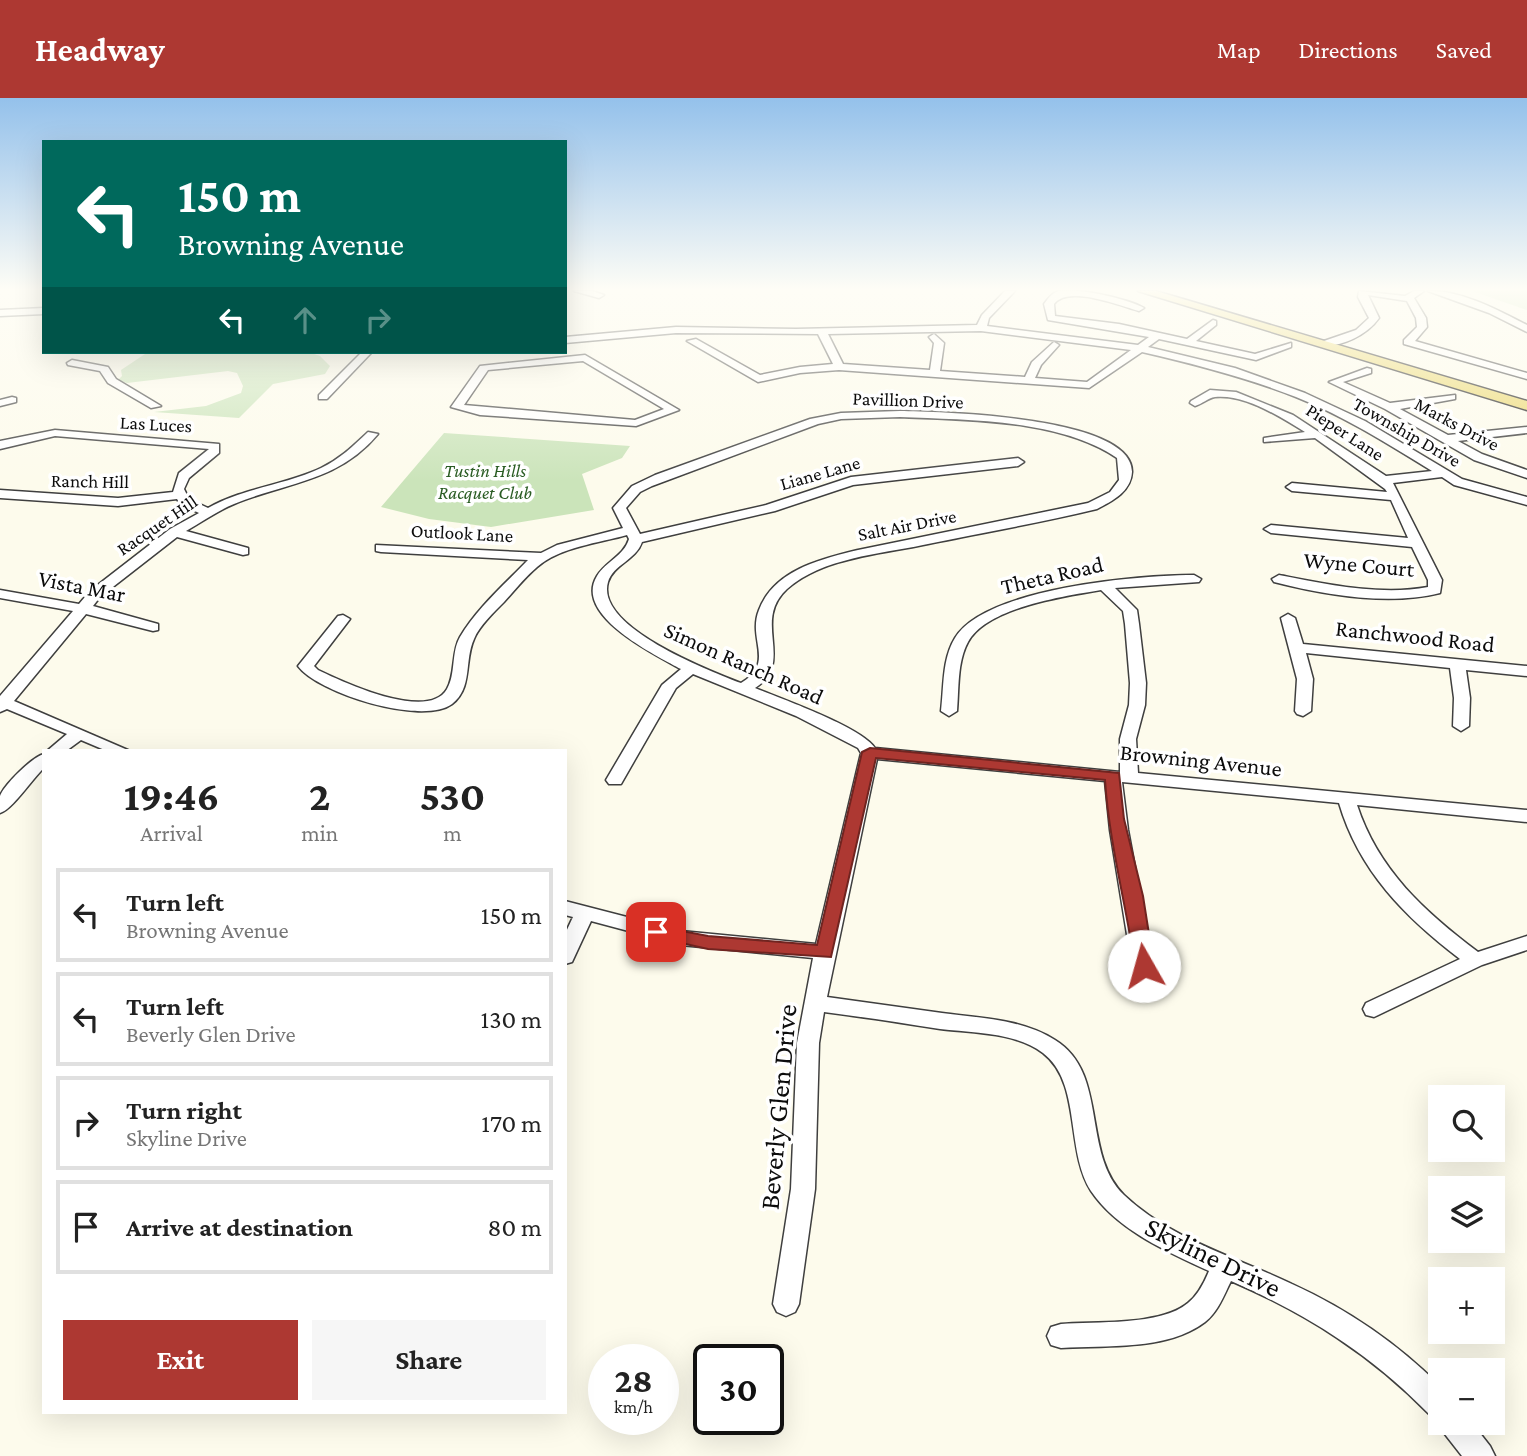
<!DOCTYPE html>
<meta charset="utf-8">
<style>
body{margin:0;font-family:"Crimson Pro",serif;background:#f6f6f6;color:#222;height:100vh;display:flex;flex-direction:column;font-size:26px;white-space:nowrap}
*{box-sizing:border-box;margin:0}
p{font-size:23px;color:#767676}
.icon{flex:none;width:38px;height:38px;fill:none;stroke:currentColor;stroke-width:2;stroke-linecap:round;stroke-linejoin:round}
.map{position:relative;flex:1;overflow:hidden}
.panel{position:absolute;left:42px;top:651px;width:525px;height:665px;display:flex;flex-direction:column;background:#fff;border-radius:0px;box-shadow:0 7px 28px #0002}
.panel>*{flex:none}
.hud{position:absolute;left:42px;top:42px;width:525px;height:214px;border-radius:0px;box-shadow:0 7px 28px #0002;background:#00695c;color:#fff;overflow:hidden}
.buttons{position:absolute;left:1428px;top:987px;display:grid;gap:14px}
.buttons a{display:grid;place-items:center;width:77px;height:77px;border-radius:0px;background:#fff;box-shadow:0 7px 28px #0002;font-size:35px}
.speed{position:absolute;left:588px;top:1246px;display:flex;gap:14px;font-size:35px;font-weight:700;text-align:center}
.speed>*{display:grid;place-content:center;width:91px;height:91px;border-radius:50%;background:#fff;box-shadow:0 7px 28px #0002;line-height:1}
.speed small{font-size:18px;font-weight:400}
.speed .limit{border:4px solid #111;border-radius:10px;background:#fff;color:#111}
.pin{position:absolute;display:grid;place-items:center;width:60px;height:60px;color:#fff;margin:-30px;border-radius:14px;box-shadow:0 4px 10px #0006}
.me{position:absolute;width:77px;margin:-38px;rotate:353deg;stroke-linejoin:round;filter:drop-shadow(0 0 5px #0008)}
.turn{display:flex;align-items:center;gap:24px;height:147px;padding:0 21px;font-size:32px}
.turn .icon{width:91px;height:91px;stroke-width:2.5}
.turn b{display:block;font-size:49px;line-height:60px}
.lanes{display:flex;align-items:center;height:66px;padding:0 21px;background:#0003;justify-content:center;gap:35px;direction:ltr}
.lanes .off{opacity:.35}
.eta{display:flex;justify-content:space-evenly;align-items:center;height:119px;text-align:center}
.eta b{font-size:42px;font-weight:700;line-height:49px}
.action{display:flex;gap:14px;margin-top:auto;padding:14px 21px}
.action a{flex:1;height:80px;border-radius:0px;background:#ad3832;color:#fff;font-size:28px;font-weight:700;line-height:80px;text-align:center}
.action a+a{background:#f6f6f6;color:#222}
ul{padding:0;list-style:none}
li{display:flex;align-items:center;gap:21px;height:94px;margin:0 14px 10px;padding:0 7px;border:4px solid #e0e0e0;border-radius:0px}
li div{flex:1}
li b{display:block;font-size:26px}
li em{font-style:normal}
header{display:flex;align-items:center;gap:42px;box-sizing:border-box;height:98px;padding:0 35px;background:#ad3832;color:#fff}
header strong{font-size:33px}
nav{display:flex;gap:38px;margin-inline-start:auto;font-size:24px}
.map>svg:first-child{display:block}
.green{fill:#cbe4ba}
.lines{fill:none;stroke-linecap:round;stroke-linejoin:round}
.minor-casing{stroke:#3f3f3f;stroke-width:3}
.major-casing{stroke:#1d1d1d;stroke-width:3}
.minor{fill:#fff;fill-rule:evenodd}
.major{fill:#ebd86f;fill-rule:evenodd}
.route{fill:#ad3832;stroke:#702420;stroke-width:2}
.labels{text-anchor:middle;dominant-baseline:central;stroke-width:7;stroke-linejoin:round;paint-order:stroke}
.far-street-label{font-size:19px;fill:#0c0c0c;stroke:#fff}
.far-park-label{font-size:19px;font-style:italic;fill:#2a5c23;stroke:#fff}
.street-label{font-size:23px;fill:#0c0c0c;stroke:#fff}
.near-street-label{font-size:28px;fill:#0c0c0c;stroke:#fff}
</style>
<header>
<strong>Headway</strong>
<nav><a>Map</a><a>Directions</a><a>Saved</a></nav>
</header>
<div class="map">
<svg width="1527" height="1358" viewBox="0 0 1527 1358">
<rect width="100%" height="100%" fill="#fdfbec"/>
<!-- green -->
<g class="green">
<path d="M1472,193H1527V212Z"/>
<path d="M148,254H308L320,258L330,268L325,276L273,286L239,320L154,314L206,308L241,295L243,288L237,275L228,273L127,285L118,282L122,278L121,272Z"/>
<path d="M444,335L630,348L622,360L582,376L594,412L491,429L429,421L381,409Z"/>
</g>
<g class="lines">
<!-- minor casing -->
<g class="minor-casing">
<g id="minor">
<path d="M574,193H592L604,197L599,200Z"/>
<path d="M1005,193H1015L989,220L987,228L1138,247L1149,239L1048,222L1044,206C1048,201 1050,197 1056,194C1073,188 1129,201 1144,210L1139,213C1118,207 1068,187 1054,206L1055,218L1119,226L1187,241L1213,222L1216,223V227L1196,243L1255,256L1291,245V249L1256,262L1159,241L1148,249L1235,270L1305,295L1365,323L1462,381L1527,399V407L1454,387L1442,379L1393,385L1442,482L1440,495C1388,508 1325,497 1274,484L1272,481L1279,477C1326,486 1380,498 1428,489V482L1412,449L1271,435L1264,431L1271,427L1408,440L1391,402L1292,393L1286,389L1292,385L1387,394L1385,391L1315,340L1264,344V340L1305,334C1280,319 1246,296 1215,299C1208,300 1202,306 1195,308L1190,305L1191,303L1210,292L1236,294L1293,317L1386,378L1432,373C1388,346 1344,318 1296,299C1245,279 1194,266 1142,254L1089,290L839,272L800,275L758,284L687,243L696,241L760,277L800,269L833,266L818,236L676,235L565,245V239L676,229L796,231L977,227L982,217ZM981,233L1131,252L1087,284L1035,280L1041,267L1059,247L1054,244L1032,264L1025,279L940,273L944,245L934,236L929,239L934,245L930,272L843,266L828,236Z"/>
<path d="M1359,193L1405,198L1414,193H1424L1414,200L1426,220L1427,229L1415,243L1527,275V281L1404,246V242L1417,229L1416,220L1407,203L1368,197L1379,220C1367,237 1342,249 1321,248V244L1356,232L1369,220L1358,199Z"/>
<path d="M1428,193C1461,192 1498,212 1527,227V234L1489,215Z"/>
<path d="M44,210V216L0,218V212Z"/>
<path d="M362,254H372L327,301H319V297Z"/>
<path d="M585,257L679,312L636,328L480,317L451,309L480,268ZM583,263L664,311L635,322L464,307L488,272Z"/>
<path d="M72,262L108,269L116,281L161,308L151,310L108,285L100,273L68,267L67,265Z"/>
<path d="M1367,270L1371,271V275L1343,284L1390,305L1455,297V301L1400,311L1448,337L1527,329V335L1458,343L1482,356L1527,372V380L1474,362L1385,311L1329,284Z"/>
<path d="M12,299L16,300V304L0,308V302Z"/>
<path d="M900,313C941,314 1133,318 1132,374C1131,394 1112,403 1097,411C1039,425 981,435 923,447C880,456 822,460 787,491C751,524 796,564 755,590C782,601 861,629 875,650L1120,674V641L1129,607L1130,585L1125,526L1123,513L1101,492C1066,498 987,509 968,544C957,564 959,591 957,613L949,618L941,613C944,589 942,561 955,540C985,490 1140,477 1194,477L1201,481L1199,484L1115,490L1137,512L1139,526L1146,585L1145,607L1136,641L1138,675L1527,712V724L1357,707C1378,772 1425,814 1478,854L1527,838V852L1482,867L1374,919L1366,917L1363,911L1366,905L1460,861C1405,819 1359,773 1339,705L1122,684L1128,732L1158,892L1154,897L1147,900L1140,897L1136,892L1110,732L1105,683L877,661L827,899C865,904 904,910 942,915C980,920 1022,921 1055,942C1109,975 1081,1055 1124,1097C1170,1141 1236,1159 1292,1186C1347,1211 1397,1245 1440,1288V1320L1430,1317C1372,1257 1307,1216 1231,1183C1224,1197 1218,1214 1205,1224C1167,1253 1106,1247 1061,1250L1051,1247L1047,1238L1051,1229L1061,1226C1095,1223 1161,1228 1188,1205C1198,1197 1204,1185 1209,1173C1168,1154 1117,1132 1091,1093C1065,1052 1082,985 1043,955C1015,934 973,935 940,931C902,925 863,919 824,914L819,945L815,1091L799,1206L795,1214L786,1218L777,1214L773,1206L791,1091L797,945L813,860L681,847L591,823L572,864L565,866V836L573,819L565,817V803L681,833L816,846L861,655L858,650L796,618L693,576L676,590L621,686H609L606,682L662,587L681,571C655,557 573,517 597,478C606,463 624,458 629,441L627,437C599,445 560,449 537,469C525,479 515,492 504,504C494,514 479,528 474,541C464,562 473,590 452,606C422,628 318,595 298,568L338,518L343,517L350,521L314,568L318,572C343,584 428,624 447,591C456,576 451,554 460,539C477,510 505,486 528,462L381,454L376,453V447L541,455L557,447L623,430L613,410L632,388L655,377L810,321L841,315ZM900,319C967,322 1060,321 1117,360L1119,382L1110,394L1088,405L858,452C821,461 774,472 759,512C747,542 776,564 741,585C710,573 595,529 608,484C613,467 636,462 642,444L775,413L853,387L1018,368L1024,364L1018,360L851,379L766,407L640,436L626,410L640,394L652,388L818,326L841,321Z"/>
<path d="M55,332L219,346V355L189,380L184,391L189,401L208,410C243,390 285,387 321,370C340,361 353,348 368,334L378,336C338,384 287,384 234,406C217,413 202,424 186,433L248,450V456L243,457L177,439L100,499L93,508L158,526V532L153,533L86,516L14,603L130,653H107L81,642L66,653H47L67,636L7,611L0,614V598L73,513L0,500V492L79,506L90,493L170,431L199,415L180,406L177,401L118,408L0,400V392L118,400L173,394L179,375L209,351L55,338L0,351V343Z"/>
<path d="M1288,516L1295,520L1303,546L1527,568V578L1466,572L1470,600L1469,628L1461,633L1453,628L1454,600L1450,570L1306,555L1313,581L1311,613L1303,618L1297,616L1295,613L1297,581L1281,520Z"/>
<path d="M44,656V670C32,681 12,712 0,715C0,711 0,703 0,698C4,687 32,659 44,656Z"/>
<path d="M1440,1324L1472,1325L1490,1348L1495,1358H1462L1444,1335Z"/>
</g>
</g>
<!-- major casing -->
<g class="major-casing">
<path id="major" d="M1138,193H1156L1527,303V312Z"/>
</g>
<!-- minor -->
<use href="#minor" class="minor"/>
<!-- major -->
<use href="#major" class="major"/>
</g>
<!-- sky -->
<linearGradient id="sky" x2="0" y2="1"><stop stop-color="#94c1eb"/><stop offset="0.5" stop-color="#fefdf6"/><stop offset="1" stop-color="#fefdf6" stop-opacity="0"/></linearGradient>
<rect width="1527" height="383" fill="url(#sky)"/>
<!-- route -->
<path class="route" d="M870,650L1119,675L1124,721L1143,798L1154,868L1151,872H1137L1135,868C1126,806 1109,744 1105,682L876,660L831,859L708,851L650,838L647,834L656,828L708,838L817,847L862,654Z"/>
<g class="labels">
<!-- far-street labels -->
<g class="far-street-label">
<text transform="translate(908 302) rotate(2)">Pavillion Drive</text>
<text transform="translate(156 326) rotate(3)">Las Luces</text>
<text transform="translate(1457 326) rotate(28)">Marks Drive</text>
<text transform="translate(1345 334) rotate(33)">Pieper Lane</text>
<text transform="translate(1407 334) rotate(30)">Township Drive</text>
<text transform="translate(820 375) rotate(-16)">Liane Lane</text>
<text transform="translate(90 383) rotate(1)">Ranch Hill</text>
<text transform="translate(157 427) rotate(-34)">Racquet Hill</text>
<text transform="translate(907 427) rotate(-11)">Salt Air Drive</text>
<text transform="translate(462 435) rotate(3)">Outlook Lane</text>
</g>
<!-- far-park labels -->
<g class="far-park-label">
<text x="485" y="372">Tustin Hills<tspan x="485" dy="22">Racquet Club</tspan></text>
</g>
<!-- street labels -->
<g class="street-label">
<text transform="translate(1359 466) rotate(5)">Wyne Court</text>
<text transform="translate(1052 477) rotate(-13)">Theta Road</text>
<text transform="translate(82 488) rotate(11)">Vista Mar</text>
<text transform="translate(1415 538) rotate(6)">Ranchwood Road</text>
<text transform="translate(744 565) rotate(24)">Simon Ranch Road</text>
<text transform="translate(1201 662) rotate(6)">Browning Avenue</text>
</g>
<!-- near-street labels -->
<g class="near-street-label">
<text transform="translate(778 1009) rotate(-85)">Beverly Glen Drive</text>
<text transform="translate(1213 1159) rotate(26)">Skyline Drive</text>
</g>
</g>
</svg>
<div class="buttons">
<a><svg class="icon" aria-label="search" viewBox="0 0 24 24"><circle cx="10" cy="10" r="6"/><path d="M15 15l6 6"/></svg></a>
<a><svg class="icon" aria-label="layers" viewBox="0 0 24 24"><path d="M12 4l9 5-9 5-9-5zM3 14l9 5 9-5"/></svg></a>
<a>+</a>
<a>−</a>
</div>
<div class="speed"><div>28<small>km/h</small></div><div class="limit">30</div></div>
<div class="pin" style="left:656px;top:834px;background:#d93025"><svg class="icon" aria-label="arrive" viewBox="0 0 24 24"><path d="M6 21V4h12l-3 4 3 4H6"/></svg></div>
<svg class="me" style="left:1144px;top:868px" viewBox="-20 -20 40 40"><circle r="19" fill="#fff"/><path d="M0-13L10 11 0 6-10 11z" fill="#ad3832"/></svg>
<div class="hud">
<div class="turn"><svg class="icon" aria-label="left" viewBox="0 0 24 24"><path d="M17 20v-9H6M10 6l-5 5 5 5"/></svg><div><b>150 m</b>Browning Avenue</div></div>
<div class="lanes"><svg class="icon" aria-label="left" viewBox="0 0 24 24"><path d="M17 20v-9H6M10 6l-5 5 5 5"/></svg><svg class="icon off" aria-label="ahead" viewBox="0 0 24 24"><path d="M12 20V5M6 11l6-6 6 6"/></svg><svg class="icon off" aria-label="right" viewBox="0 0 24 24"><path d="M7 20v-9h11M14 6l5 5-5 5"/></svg></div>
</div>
<section class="panel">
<div class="eta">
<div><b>19:46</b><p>Arrival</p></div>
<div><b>2</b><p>min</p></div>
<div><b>530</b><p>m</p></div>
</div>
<ul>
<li><svg class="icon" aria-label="left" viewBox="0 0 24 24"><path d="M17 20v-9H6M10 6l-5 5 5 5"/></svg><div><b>Turn left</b><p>Browning Avenue</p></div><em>150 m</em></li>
<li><svg class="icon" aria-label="left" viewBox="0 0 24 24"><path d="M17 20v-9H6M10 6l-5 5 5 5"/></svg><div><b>Turn left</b><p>Beverly Glen Drive</p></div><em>130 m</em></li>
<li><svg class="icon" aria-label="right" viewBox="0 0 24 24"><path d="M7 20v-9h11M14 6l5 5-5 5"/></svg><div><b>Turn right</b><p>Skyline Drive</p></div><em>170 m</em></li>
<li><svg class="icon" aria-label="arrive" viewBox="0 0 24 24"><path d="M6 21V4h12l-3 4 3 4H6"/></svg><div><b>Arrive at destination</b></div><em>80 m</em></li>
</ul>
<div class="action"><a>Exit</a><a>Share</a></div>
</section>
</div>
